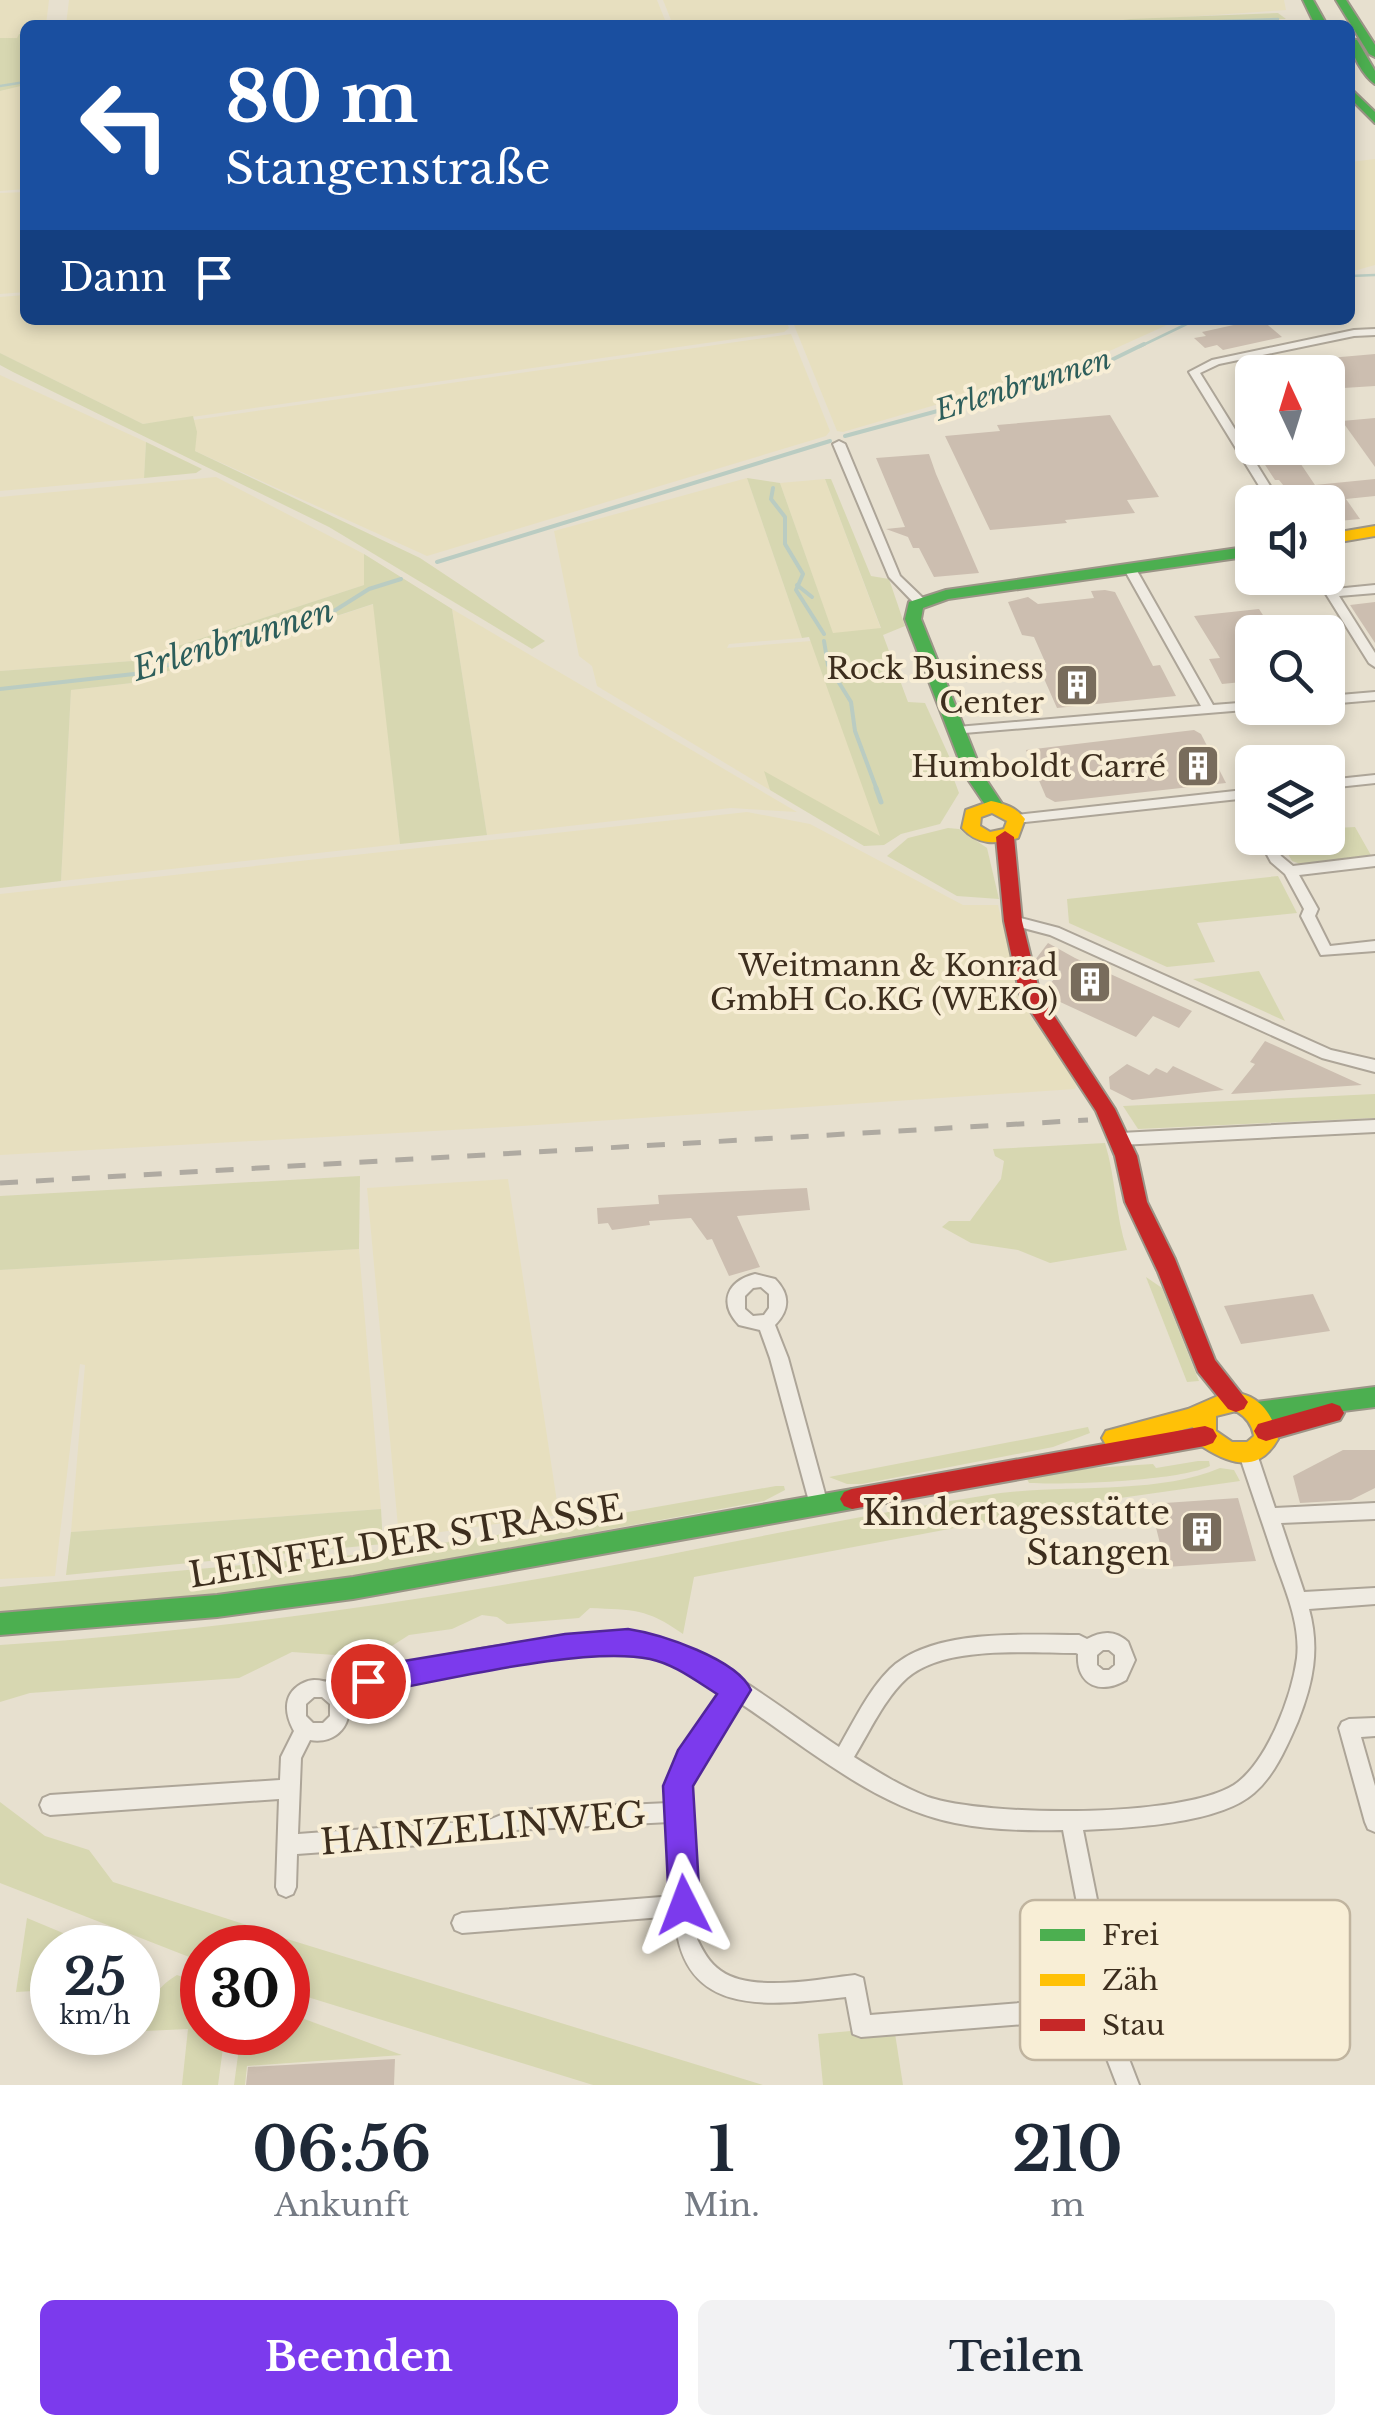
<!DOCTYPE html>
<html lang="de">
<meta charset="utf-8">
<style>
body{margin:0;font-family:"Libre Baskerville",serif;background:#f2f2f3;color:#1f2937;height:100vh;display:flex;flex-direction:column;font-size:38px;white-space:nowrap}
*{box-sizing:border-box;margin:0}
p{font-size:32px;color:#747a83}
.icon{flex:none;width:55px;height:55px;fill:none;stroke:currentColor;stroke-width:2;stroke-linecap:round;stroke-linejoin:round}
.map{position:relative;height:2085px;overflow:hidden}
.details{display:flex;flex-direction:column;background:#fff;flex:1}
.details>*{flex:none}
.hud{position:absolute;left:20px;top:20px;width:1335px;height:305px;border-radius:15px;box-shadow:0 5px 15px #0003;background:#1a4fa0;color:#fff;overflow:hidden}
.needle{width:65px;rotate:356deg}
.controls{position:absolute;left:1235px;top:355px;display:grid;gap:20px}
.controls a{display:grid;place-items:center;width:110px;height:110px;border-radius:15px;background:#fff;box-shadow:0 5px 15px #0003;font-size:50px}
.speed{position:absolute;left:30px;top:1925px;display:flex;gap:20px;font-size:50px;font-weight:700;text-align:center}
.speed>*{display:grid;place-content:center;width:130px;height:130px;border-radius:50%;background:#fff;box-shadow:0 5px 15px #0003;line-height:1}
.speed small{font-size:25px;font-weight:400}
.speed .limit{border:15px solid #d22;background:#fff;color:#111}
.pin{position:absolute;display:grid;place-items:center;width:85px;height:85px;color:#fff;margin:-42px;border:5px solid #fff;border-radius:50%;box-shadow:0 2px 10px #0007}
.me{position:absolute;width:110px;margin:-55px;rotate:357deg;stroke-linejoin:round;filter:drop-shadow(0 0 8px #0008)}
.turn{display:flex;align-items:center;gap:35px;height:210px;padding:0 40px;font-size:45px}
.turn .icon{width:130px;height:130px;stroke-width:2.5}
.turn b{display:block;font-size:70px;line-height:85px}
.then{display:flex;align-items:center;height:95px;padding:0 40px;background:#0003;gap:20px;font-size:38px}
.eta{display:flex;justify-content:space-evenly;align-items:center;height:170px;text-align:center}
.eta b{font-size:60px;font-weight:700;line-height:70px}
.cta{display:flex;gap:20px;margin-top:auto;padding:20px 40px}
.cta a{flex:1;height:115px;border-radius:15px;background:#7c3aed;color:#fff;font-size:40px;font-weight:700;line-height:115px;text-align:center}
.cta a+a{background:#f2f2f3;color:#1f2937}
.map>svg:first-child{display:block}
.farmland{fill:#e7dfbf}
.green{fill:#d7d7b1}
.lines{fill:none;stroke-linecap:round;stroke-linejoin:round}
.stream-far2{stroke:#baccc2;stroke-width:2.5}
.stream-far1{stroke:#baccc2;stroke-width:4}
.stream{stroke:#baccc2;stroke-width:5}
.building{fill:#ccbeb0}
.street-casing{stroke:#ada598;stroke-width:4}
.fast-casing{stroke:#9c9588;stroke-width:4}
.slow-casing{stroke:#9c9588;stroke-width:4}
.jam-casing{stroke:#9c9588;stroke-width:4}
.street{fill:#efebe2;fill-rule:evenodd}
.fast{fill:#4caf50;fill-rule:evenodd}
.slow{fill:#ffc107;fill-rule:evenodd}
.jam{fill:#c62828;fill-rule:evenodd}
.rail{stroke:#afaaa1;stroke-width:5;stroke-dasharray:18 18;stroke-linecap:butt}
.route{fill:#7c3aed;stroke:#51269a;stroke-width:2.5}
.labels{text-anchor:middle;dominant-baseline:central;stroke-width:8;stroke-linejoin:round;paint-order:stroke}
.far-water-label{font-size:28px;font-style:italic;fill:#2d5e5b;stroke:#f8eed6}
.poi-label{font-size:30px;fill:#3d2e1e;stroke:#f8eed6;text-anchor:end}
.water-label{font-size:32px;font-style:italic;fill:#2d5e5b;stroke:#f8eed6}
.near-poi-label{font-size:35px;fill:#3d2e1e;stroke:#f8eed6;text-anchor:end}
.near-street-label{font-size:35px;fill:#3d2e1e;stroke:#f8eed6}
.key{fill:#f8eed6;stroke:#c0b49f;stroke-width:2.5}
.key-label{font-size:28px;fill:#3d2e1e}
</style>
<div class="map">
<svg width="1375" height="2085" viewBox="0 0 1375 2085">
<rect width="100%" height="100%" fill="#e7e0cf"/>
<!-- farmland -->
<g class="farmland">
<path d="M0,0H49L46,25H25V34L18,38H0Z"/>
<path d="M69,0H657L667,25H66Z"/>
<path d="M663,0H1284L1286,10L1067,25H673Z"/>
<path d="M25,85V189L0,191V91Z"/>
<path d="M1375,159V265L1350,272V162Z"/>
<path d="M25,192V292L0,294V193Z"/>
<path d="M25,295V320H786L789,328L784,332L143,424L0,353V297Z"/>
<path d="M792,320H1178L1092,359L843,432L837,431Z"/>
<path d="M791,334L830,431L826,436L427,556L195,451L194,420Z"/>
<path d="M0,375L146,442L144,478L0,491Z"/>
<path d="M216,477L364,554V585L132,661L0,671V497Z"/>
<path d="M747,478L802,638L729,644L727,648L811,641L881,836L878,838L765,772L770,790L597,686L592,666L579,656L554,531Z"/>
<path d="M825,479L881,629L833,634L780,483Z"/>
<path d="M374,604L400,844L61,881L71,690L132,683Z"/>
<path d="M452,609L797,812L731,808L487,835Z"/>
<path d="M747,812L810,824L963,905H998L1020,994L1031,1017L1078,1083L1075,1089L522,1126L0,1155V894Z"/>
<path d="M508,1179L559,1515L399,1538L367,1188Z"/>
<path d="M359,1249L381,1509L71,1532L85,1365L80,1364L55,1576L0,1579V1270Z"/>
</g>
<!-- green -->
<g class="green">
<path d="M1278,13L1286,19L1084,25L1131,19Z"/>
<path d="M19,34H25V85L0,91V38H17Z"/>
<path d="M0,353L143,424L193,416L197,432L195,451L420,558L545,641L532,649L329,527L13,372L0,365Z"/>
<path d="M146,442L202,469L196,473L144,478Z"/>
<path d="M747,478L780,483L833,633L881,628L825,479H831L871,576L889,579L905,626L883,635L908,702L925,703L953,765L949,766L959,793L940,824L901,834L884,845L864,846L770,790L764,771L880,836L809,637L802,638Z"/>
<path d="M364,554L452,609L487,835L400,844L373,604L132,683L71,690L61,881L0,888V671L132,661L364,585Z"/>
<path d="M1328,815L1335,828L1355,827L1372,857L1303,865L1292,861L1279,838H1328Z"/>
<path d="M948,828L959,829L987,848L999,899L957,896L887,856L908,838Z"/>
<path d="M1278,876L1297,913L1197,923L1215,962L1167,967L1069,923L1067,899Z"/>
<path d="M1259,971L1285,1021L1193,979Z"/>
<path d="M1375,1094V1118L1138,1129L1123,1106Z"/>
<path d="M1105,1143C1116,1179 1115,1214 1127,1250L1050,1263L1018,1250L971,1243L942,1227L949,1221H970L1001,1179L1004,1161L995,1156L993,1149Z"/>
<path d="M360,1176L359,1249L0,1270V1196Z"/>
<path d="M1146,1277L1162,1288L1199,1381L1187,1382Z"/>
<path d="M1088,1427L1090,1433L1053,1447L862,1484H847L829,1477Z"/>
<path d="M1198,1461H1209L1210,1466C1179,1481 1067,1485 1029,1483L1027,1479L1092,1468L1153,1464L1156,1468Z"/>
<path d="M1220,1468L1234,1470L1240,1481L1099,1501L1101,1515L981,1523L694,1577L683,1634C646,1608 634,1610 590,1608L579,1618L507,1624L497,1617L482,1615L452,1629L409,1635L384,1651L335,1655L292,1652L239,1678L30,1693L0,1702V1645C184,1633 367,1609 549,1577C695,1551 841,1518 988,1495C1059,1483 1155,1496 1220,1468Z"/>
<path d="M776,1486H784L785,1490L764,1501L340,1579L205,1596L0,1613V1587L354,1555L486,1537Z"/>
<path d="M381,1509L383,1544L66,1575L71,1532Z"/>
<path d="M0,1802L45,1836L89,1850L113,1882L262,1930L255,1947L202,1948V1962L0,1883Z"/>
<path d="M27,1918L75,1938L81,1947L52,1948V1990L16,1992Z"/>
<path d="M274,1935L763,2085H593L288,1991V1948L269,1947Z"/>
<path d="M177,1975L202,1984V2032L225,2033L218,2085H182L188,2029L145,2031C148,2003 153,1990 177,1975Z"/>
<path d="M288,2013L402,2055L247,2066L245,2085H234L241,2033L288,2032Z"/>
<path d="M894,2027L903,2085H823L818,2034Z"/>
</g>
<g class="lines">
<!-- stream-far2 -->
<g class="stream-far2">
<path d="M1110,25L1278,19"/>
<path d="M0,86L25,82"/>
<path d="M1350,276L1375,275"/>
<path d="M1139,347L1195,320"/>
</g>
<!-- stream-far1 -->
<g class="stream-far1">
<path d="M845,436L1093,369L1144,344"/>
<path d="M773,488L771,499L785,517V544L803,574L796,590L824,634"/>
<path d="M437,562L830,441"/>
<path d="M797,585L812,597"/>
<path d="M824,641L828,665L851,702L855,731L877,790"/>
<path d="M0,689L143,673L233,644L248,635L334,611L369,589L401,579"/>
</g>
<!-- stream -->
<path class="stream" d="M876,788L881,802"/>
</g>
<!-- building -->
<g class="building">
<path d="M1256,320H1262L1282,337L1223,350L1217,345L1205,348L1194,338L1206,336L1202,332Z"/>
<path d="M1375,354V386L1328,389V372L1318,359Z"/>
<path d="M1110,415L1159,497L1127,500L1135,513L1065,520L1067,523L990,530L945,436L1000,431L997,425Z"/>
<path d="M1375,418V467L1342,421Z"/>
<path d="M1254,448H1290L1315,485L1375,479V496L1346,499L1360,519L1328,522V499L1297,502L1279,480H1275Z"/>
<path d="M929,454L936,474L979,573L934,577L919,548H913L908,537L886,529L905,527L876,458Z"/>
<path d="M1105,590L1115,592L1153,666L1160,665L1176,696L1057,708L1038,665L1046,664L1034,637L1022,635L1008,602L1028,597L1038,604L1094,598L1091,591Z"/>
<path d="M1375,602V643L1350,605Z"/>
<path d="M1259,609L1274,632H1252V681L1222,684L1209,659L1220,658L1194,616Z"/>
<path d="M1194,730L1201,734L1226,783L1055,802L1046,797L1026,750Z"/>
<path d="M1048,943L1075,958L1192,1011L1179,1028L1153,1016L1136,1037L1045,995L1043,992L1061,971L1035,960Z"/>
<path d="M1265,1041L1362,1085L1231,1094L1255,1064L1250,1062Z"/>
<path d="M1127,1064L1149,1075L1156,1068L1167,1073L1173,1066L1224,1090L1132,1100L1110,1089L1109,1077Z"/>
<path d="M807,1188L810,1210L737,1216L760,1267L729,1276L712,1239L707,1240L691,1218L649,1221L650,1225L612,1230L608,1223L598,1224L597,1208L659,1204L658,1195Z"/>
<path d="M1313,1294L1330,1331L1241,1344L1224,1306Z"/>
<path d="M1343,1450H1375V1488L1351,1500L1300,1503L1293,1476Z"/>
<path d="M1238,1498L1256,1561L1166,1567L1150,1504Z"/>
<path d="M395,2059L394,2085H246L248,2067Z"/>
</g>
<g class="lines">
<!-- street casing -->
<g class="street-casing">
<g id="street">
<path d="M1375,329V335L1354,336L1219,364L1200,373L1280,502H1269L1189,372L1212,360L1354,330Z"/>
<path d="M839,441L845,444L900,576L924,599V605H916L889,577L833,444Z"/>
<path d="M1130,565L1136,569L1213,705L1252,702V708L1257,709L952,734L951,731L957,727L1201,706L1124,569Z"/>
<path d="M1328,577L1335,589L1375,585V593L1339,596L1375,653V667L1369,663L1316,578Z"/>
<path d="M1375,692V700L1328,704V696Z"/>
<path d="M1375,775V783L1328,788V780Z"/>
<path d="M1252,786V797L1248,798L1016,823L1009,819L1016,815L1244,790Z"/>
<path d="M1258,838H1272L1281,856L1293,866L1375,856V866L1299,875L1318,909L1315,916L1330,946L1375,941V951L1321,955L1301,916L1304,909L1285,874L1271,862Z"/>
<path d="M1013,916L1059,928L1331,1050L1375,1060V1072L1322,1058L1050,935L1008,924L1006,921Z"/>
<path d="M1375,1120V1132L1120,1145L1114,1143L1112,1139L1114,1135L1120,1133Z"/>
<path d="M755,1274L775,1279C790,1294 790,1310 775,1325L788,1358L828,1505L825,1511L819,1513L813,1511L810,1505L770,1358L760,1330L739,1325C718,1303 727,1281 755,1274ZM761,1287L769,1294V1308L764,1315L753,1316L745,1309V1296L753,1288Z"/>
<path d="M1248,1446L1254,1449L1257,1454L1275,1508L1375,1503V1519L1281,1523L1304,1592L1375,1588V1604L1309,1609C1320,1649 1313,1683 1298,1721C1287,1746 1275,1775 1254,1793C1219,1824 1129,1828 1083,1830L1129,2059L1139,2085H1117L1107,2059L1099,2018L861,2037L853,2034L846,1997C770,2005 681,2020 675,1916L462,1933L455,1930L452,1923L455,1916L462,1913L674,1896L670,1822L514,1830L490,1840L297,1854L296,1887L293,1894L286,1897L279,1894L276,1887L279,1799L50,1815L43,1812L40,1805L43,1798L50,1795L280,1780L281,1757L294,1731C285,1715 282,1695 301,1684C317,1675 323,1684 337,1682C355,1680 378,1670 396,1666C451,1653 507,1644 563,1637C590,1634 620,1631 647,1636C704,1646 789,1714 839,1747C854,1721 868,1691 890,1669C932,1628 1024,1635 1079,1635L1087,1639C1102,1631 1115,1630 1128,1642L1135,1660L1126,1680C1102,1695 1076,1686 1078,1654L1076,1653C1028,1653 944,1645 907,1678C884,1699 870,1731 854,1757C878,1772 902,1787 928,1797C987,1817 1182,1818 1234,1785C1267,1763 1292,1696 1297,1658C1301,1623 1284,1587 1273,1555C1262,1521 1250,1488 1239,1454L1242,1449ZM1103,1650H1109L1115,1655V1665L1109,1670H1103L1097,1665V1655ZM619,1651C665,1654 686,1668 724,1693L682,1753L668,1786L669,1803L513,1810L489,1820L298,1834L301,1758L310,1740C336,1745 356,1723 346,1697C433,1669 528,1655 619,1651ZM314,1697H322L330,1704V1716L323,1723H313L306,1716V1704ZM740,1703C806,1747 875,1807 955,1823C990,1830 1027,1831 1063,1830L1095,1997L870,2015L863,1978L855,1975C819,1979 752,1993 721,1971C709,1963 703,1951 697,1939L688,1786L696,1766Z"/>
<path d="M1375,1718V1736L1361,1737L1375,1786V1832L1368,1829L1365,1822L1339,1728L1342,1722L1349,1719Z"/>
</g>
</g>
<!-- fast casing -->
<g class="fast-casing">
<g id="fast">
<path d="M1303,0H1313L1327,25H1315Z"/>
<path d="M1336,0H1346L1375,45V57L1369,54Z"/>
<path d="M1350,39L1357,40L1375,71V84C1364,77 1350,53 1350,39Z"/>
<path d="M1350,88L1375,112V123L1350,98Z"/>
<path d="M1252,546V556L948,599L923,608L921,619L983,775L1005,808L1002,812H990L965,775L905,619L909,602L946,590Z"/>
<path d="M1375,1387V1407L1256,1422L1248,1419L1244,1412L1248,1405L1256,1402Z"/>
<path d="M852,1489L860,1492L864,1499L860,1506L852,1509L353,1599L217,1617L0,1635V1613L217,1595L353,1577Z"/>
</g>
</g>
<!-- slow casing -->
<g class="slow-casing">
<g id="slow">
<path d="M1375,526V536L1328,544V534Z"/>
<path d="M991,801C1005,804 1016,807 1025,819L1018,838C995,844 979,846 962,828L966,810ZM992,813L1007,821L1004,829L990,832L980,826L981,817Z"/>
<path d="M1227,1392C1256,1392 1273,1411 1278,1439C1257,1477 1225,1462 1197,1443L1193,1427L1114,1448L1106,1445L1102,1438L1106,1431L1188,1409ZM1236,1411C1246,1417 1252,1424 1254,1436L1247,1442H1232L1216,1431V1416Z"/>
</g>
</g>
<!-- jam casing -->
<g class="jam-casing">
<g id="jam">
<path d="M1005,831L1014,837L1022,921L1040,994L1115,1109L1137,1156L1147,1202L1175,1259L1215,1360L1248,1402L1244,1409L1236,1412L1228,1409L1198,1372L1158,1272L1125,1202L1115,1156L1096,1111L1020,995L1004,921L996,837Z"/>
<path d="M1332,1403L1340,1406L1344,1413L1340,1420L1266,1441L1258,1438L1254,1431L1258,1424Z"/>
<path d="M1205,1426L1213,1429L1217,1436L1213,1443L1205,1446L852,1509L844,1506L840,1499L844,1492L852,1489Z"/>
</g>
</g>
<!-- street -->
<use href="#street" class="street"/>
<!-- fast -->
<use href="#fast" class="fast"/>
<!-- slow -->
<use href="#slow" class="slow"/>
<!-- jam -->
<use href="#jam" class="jam"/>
<!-- rail -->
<path class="rail" d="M0,1183L1088,1120"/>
</g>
<!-- route -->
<path class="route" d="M628,1629C661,1634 737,1659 751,1690L693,1786L700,1905L695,1916L684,1921L673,1916L669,1905L663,1786L678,1750L717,1694C696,1681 674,1664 650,1659C583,1645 440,1682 368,1694L358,1690L354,1681L358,1671L368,1667L565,1634Z"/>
<!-- icons -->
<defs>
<g id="building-square" transform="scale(2.25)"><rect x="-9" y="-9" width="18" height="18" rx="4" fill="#786c5c" stroke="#f8eed6"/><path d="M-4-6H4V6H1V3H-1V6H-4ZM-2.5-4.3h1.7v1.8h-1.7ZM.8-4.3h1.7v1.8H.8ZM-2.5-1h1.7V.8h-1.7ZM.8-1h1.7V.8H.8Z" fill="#fff"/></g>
</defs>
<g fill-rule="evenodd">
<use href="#building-square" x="1077" y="685"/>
<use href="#building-square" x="1198" y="766"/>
<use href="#building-square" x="1090" y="982"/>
<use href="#building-square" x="1202" y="1532"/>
</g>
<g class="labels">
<!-- far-water labels -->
<g class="far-water-label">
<text transform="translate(1023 385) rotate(-17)">Erlenbrunnen</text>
</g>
<!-- poi labels -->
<g class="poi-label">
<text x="1044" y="668">Rock Business<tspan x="1044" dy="34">Center</tspan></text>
<text x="1166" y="766">Humboldt Carré</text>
<text x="1058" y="965">Weitmann &amp; Konrad<tspan x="1058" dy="34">GmbH Co.KG (WEKO)</tspan></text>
</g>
<!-- water labels -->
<g class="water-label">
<text transform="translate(233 640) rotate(-17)">Erlenbrunnen</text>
</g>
<!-- near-poi labels -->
<g class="near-poi-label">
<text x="1170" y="1512">Kindertagesstätte<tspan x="1170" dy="40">Stangen</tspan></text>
</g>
<!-- near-street labels -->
<g class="near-street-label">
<text transform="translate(406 1541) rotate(-9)">LEINFELDER STRASSE</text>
<text transform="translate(483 1828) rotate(-5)">HAINZELINWEG</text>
</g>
</g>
<!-- legend -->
<rect x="1020" y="1900" width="330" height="160" rx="15" class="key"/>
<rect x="1040" y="1929" width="45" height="12" fill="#4caf50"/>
<rect x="1040" y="1974" width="45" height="12" fill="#ffc107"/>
<rect x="1040" y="2019" width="45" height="12" fill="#c62828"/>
<g class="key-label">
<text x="1102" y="1945">Frei</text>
<text x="1102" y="1990">Zäh</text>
<text x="1102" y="2035">Stau</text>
</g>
</svg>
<div class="controls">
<a><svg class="needle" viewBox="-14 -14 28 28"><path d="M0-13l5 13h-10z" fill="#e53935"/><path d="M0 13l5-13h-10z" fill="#747a83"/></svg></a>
<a><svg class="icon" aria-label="sound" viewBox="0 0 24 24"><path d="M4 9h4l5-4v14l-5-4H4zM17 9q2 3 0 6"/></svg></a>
<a><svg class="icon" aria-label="search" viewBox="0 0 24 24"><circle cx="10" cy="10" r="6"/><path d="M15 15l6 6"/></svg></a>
<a><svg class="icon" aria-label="layers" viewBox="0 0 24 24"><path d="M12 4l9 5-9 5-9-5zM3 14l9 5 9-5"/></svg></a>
</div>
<div class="speed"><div>25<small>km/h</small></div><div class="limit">30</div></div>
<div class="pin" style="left:368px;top:1681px;background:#d93025"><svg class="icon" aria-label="arrive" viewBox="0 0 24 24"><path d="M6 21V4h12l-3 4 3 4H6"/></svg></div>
<svg class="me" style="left:684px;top:1905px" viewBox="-20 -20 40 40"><path d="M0-17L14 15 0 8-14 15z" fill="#7c3aed" stroke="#fff" stroke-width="4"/></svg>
<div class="hud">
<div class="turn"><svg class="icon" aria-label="left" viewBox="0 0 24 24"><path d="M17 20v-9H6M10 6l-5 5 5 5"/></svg><div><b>80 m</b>Stangenstraße</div></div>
<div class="then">Dann<svg class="icon" aria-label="arrive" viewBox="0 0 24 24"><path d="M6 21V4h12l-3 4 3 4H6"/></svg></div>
</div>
</div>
<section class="details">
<div class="eta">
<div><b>06:56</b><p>Ankunft</p></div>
<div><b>1</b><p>Min.</p></div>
<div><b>210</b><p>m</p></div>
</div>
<div class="cta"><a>Beenden</a><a>Teilen</a></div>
</section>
